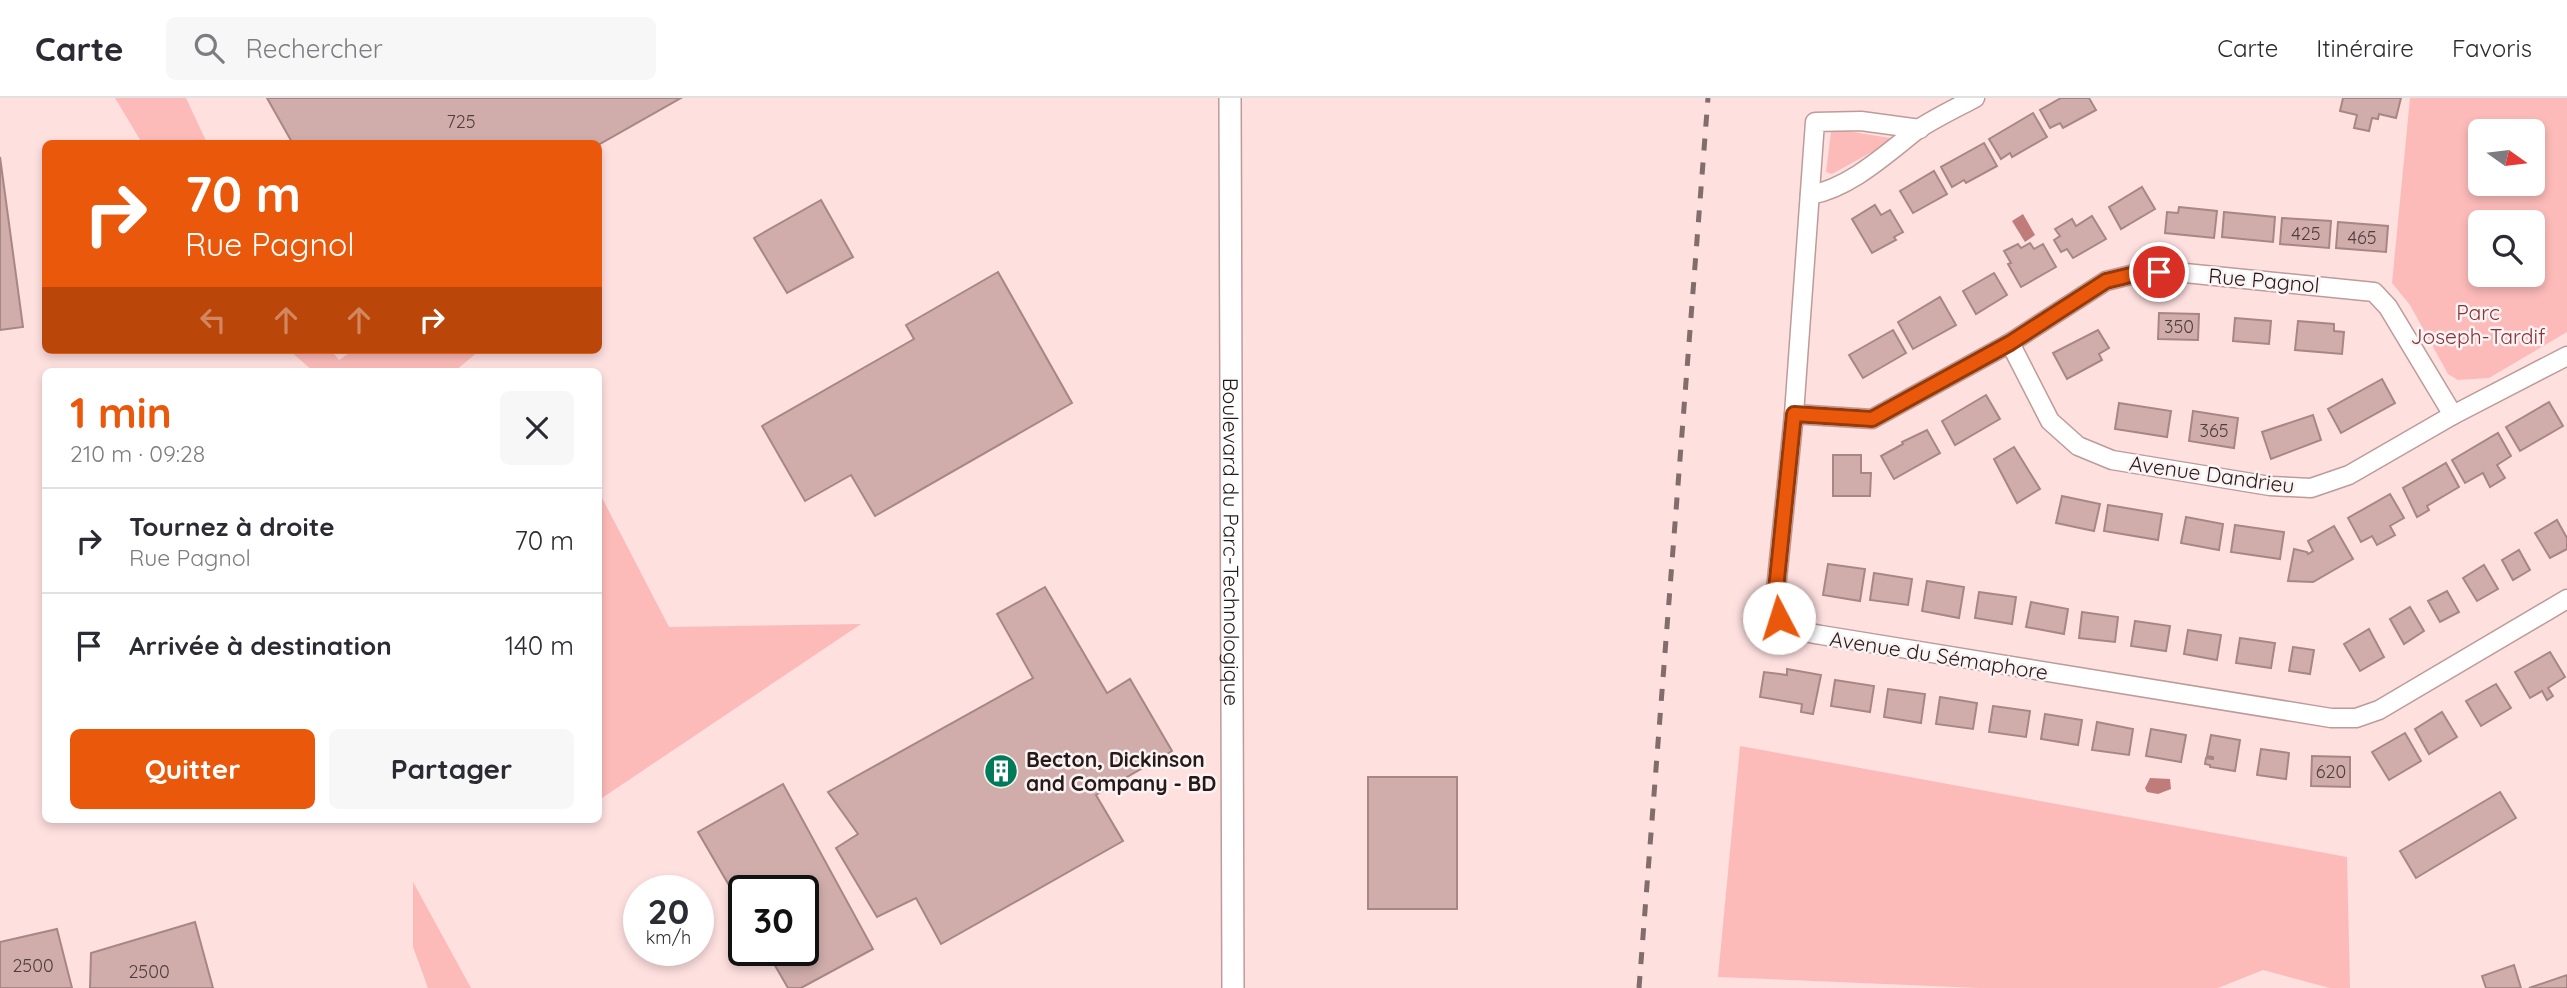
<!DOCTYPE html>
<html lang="fr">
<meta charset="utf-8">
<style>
body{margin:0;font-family:Quicksand,sans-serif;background:#f7f7f7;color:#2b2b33;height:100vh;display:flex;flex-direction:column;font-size:26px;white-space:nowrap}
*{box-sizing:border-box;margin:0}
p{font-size:23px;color:#7c7c81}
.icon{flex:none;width:38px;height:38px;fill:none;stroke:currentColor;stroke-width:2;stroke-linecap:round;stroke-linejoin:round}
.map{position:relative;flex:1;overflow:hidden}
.drawer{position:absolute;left:42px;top:270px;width:560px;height:455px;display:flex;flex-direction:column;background:#fff;border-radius:10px;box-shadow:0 4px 10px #0003}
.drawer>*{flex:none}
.guide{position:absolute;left:42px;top:42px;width:560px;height:214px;border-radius:10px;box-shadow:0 4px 10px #0003;background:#ea580c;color:#fff;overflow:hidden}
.needle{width:46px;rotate:104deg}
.buttons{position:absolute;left:2468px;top:21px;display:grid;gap:14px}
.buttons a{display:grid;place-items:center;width:77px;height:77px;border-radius:10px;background:#fff;box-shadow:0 4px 10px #0003;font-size:35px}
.speed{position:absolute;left:623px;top:777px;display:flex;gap:14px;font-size:35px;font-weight:700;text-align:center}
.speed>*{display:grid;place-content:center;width:91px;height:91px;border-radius:50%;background:#fff;box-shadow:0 4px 10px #0003;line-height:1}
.speed small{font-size:18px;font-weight:400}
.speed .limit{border:4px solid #111;border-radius:10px;background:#fff;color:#111}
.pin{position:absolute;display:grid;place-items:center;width:60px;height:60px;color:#fff;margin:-30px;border:4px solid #fff;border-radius:50%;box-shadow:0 2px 7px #0007}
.me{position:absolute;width:77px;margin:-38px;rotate:355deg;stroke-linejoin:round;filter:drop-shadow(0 0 5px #0008)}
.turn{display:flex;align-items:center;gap:24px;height:147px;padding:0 28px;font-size:32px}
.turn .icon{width:91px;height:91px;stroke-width:2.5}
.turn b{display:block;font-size:49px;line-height:60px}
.lanes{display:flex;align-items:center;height:66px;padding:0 28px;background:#0003;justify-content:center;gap:35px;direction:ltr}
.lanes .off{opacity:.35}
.round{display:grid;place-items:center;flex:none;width:74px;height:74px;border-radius:10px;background:#f7f7f7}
.overview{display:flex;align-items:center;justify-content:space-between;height:119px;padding:0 28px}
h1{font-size:42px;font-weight:700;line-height:52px;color:#ea580c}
.action{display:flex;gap:14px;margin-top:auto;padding:14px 28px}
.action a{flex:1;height:80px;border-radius:10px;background:#ea580c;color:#fff;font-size:28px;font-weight:700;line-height:80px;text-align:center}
.action a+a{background:#f7f7f7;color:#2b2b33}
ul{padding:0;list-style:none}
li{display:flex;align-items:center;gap:21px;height:105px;padding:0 28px;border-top:2px solid #e1e1e2}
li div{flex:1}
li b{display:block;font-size:26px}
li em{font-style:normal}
header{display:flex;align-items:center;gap:42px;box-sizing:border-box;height:98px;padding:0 35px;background:#fff;border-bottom:2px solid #e1e1e2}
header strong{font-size:33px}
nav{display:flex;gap:38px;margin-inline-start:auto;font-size:24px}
.search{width:490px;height:63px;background:#f7f7f7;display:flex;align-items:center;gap:18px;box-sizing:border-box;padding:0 24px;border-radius:10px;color:#7c7c81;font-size:26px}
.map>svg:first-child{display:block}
.green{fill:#fcbbb9;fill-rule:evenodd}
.water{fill:#bf7c7b}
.building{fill:#d0adab;stroke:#a88685;stroke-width:2}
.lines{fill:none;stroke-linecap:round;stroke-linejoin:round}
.minor-casing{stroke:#bd9b99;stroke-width:21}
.tertiary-casing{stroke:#bd9b99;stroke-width:24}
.minor{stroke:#fff;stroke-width:18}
.tertiary{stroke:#fff;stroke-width:21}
.rail{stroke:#826d6d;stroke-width:5;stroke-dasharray:12 12;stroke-linecap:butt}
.route-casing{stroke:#983908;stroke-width:18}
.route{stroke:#ea580c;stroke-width:12}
.labels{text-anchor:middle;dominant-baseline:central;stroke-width:5;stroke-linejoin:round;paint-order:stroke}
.number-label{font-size:18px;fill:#503e3e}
.street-label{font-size:21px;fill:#261919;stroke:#fbf3f3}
.park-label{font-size:21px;fill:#873337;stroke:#fbf3f3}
.poi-label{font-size:21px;font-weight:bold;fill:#261919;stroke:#fbf3f3;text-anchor:start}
</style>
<header>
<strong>Carte</strong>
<div class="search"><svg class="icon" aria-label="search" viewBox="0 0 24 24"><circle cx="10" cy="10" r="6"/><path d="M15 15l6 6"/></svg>Rechercher</div>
<nav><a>Carte</a><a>Itinéraire</a><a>Favoris</a></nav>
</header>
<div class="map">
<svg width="2567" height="890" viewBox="0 0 2567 890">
<rect width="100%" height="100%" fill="#fee0df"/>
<!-- green -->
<g class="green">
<path d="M115,0H186L207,45H142Z"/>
<path d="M2410,0H2567V234L2489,280L2458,282L2448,276L2410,207L2392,185ZM2532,33V86H2480V33ZM2532,124V177H2480V124Z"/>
<path d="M1847,33L1890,40V44L1832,76L1826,74L1831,34Z"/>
<path d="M289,252H331L339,262L354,252H480L455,273H313Z"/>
<path d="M598,392L669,529L861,526L599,702Z"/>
<path d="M1740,648L2347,759L2350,890H2330L2263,872L2218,890H1979L1718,879Z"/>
<path d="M413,784L471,890H428L413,849Z"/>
</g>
<!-- water -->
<g class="water">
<path d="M2023,116L2035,137L2025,144L2012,123Z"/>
<path d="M2150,680L2170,681L2171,691L2158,696L2147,694L2145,690Z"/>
</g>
<!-- building -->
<g class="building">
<path d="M267,0H681L598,47V46H293Z"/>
<path d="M2061,0H2089L2096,12L2063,30L2060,25L2050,30L2040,12Z"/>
<path d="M2343,0H2401L2396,20L2379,16L2378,21L2372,20L2369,33L2354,30L2357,17L2340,13Z"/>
<path d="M2033,15L2047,39L2012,59L2010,55L2001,61L1989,41Z"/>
<path d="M1984,45L1997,68L1966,85L1964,82L1952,89L1941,69Z"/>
<path d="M0,59L23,229L0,232Z"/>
<path d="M1934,73L1947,96L1913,115L1900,93Z"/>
<path d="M2142,89L2155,111L2121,131L2109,109Z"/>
<path d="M821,102L853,159L787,195L754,140Z"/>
<path d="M1875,107L1881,117L1890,112L1903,134L1894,139L1896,142L1872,155L1852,121Z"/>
<path d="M2179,109L2217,113L2214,140L2165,135L2167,114L2178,115Z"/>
<path d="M2224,114L2275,119L2273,144L2222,139Z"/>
<path d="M2092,118L2106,141L2073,160L2067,151L2061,154L2054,142L2060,138L2055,131L2072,121L2076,128Z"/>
<path d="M2282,120L2331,123L2329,150L2280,146Z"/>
<path d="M2338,124L2388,128L2386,154L2336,150Z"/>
<path d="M2030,145L2034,151L2043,146L2056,169L2021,189L2008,166L2011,165L2004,153L2018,146L2021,150Z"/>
<path d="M998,174L1072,305L875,418L851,377L805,403L762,328L914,241L906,227Z"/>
<path d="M1994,175L2007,197L1976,216L1963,193Z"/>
<path d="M1940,199L1956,227L1913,251L1898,224Z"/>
<path d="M2159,215L2199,216L2198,242L2158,241Z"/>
<path d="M2235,220L2271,223L2269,246L2233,243Z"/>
<path d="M2298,223L2334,226V233L2344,234L2342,256L2295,252Z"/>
<path d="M1893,232L1906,255L1863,280L1849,257Z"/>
<path d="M2098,232L2109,250L2099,256L2102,262L2067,281L2053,255Z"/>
<path d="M2382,281L2395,305L2341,335L2328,311Z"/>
<path d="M1986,297L2000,321L1955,347L1942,323Z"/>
<path d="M2549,304L2563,328L2520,353L2506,329Z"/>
<path d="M2119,305L2171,313L2167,339L2115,331Z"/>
<path d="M2193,313L2238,320L2234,350L2189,343Z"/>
<path d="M2313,317L2321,342L2271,361L2262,334Z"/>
<path d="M1927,332L1940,355L1894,381L1881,358L1903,346L1902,344Z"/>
<path d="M2498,335L2511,358L2497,367L2505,380L2490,389L2483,375L2465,385L2452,362Z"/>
<path d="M2014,349L2040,391L2017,405L1994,361Z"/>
<path d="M1833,357H1861V375H1871L1870,398H1833Z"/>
<path d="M2446,365L2459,389L2427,408L2429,412L2417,419L2403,390Z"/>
<path d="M2390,396L2404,420L2390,428L2395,437L2377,447L2372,438L2361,444L2348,420Z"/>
<path d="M2062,398L2100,406L2094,433L2056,425Z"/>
<path d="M2108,407L2162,416L2158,442L2104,433Z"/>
<path d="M2186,419L2223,426L2219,452L2181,445Z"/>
<path d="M2557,422L2567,440V451L2550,460L2535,435Z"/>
<path d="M2235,427L2284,434L2280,461L2231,454Z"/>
<path d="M2334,428L2353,461L2313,484L2288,483L2294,451L2307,454L2308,456L2313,453L2308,443Z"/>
<path d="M2519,452L2530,472L2513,482L2502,462Z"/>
<path d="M1828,466L1865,471L1860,503L1823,497Z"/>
<path d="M2484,467L2498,491L2477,503L2463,480Z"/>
<path d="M1874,475L1912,481L1908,507L1870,502Z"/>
<path d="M1927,483L1964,489L1959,520L1922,513Z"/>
<path d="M1045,489L1107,595L1130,581L1172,653L1096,697L1123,743L941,846L916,800L877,819L836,750L858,736L828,694L1033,580L997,516Z"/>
<path d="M2447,493L2459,514L2440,524L2428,503Z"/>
<path d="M1979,494L2016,499L2012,526L1975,520Z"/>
<path d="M2031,504L2068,511L2064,536L2026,529Z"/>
<path d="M2410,509L2424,533L2404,546L2390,521Z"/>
<path d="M2082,514L2118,519L2115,544L2079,540Z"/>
<path d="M2135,523L2170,528L2166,553L2131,548Z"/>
<path d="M2369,531L2384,559L2360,573L2344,546Z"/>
<path d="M2188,532L2221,537L2217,562L2184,556Z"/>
<path d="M2240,540L2275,545L2271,570L2236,565Z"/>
<path d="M2293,549L2314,552L2310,576L2289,573Z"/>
<path d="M2550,554L2565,579L2548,590L2553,598L2547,602L2542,593L2530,600L2515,574Z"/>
<path d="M1787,571L1821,577L1813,616L1801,614L1802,606L1760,599L1764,574L1787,577Z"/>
<path d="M1835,582L1874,588L1870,614L1831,608Z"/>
<path d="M2496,586L2511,610L2481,628L2466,603Z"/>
<path d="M1888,591L1925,596L1921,625L1884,619Z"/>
<path d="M1940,599L1977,605L1973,631L1936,626Z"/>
<path d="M1993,608L2030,613L2026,639L1989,634Z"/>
<path d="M2442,614L2457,639L2429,656L2415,631Z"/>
<path d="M2045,616L2082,622L2078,647L2041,641Z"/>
<path d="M2097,624L2133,631L2129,657L2092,652Z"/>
<path d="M2151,631L2186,637L2181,664L2146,658Z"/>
<path d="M2405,635L2421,663L2389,682L2372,654Z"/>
<path d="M2211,637L2240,642L2235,673L2210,669V667L2205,666L2206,660L2213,661V659L2207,658Z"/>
<path d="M2261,651L2289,655L2286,681L2257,677Z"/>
<path d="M2312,658L2350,659V689L2311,688Z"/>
<rect x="1368" y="679" width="89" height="132"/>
<path d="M783,686L873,851L801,890H788L766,852H803V793H744V813L698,734Z"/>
<path d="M2500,694L2516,720L2416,780L2400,753Z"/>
<path d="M195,824L213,890H90L91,855Z"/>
<path d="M57,831L72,890H0V844Z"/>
<path d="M2514,867L2521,890H2486L2482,878Z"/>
<path d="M2567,877V890H2529Z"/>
</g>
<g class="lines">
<!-- minor casing -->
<g class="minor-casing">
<g id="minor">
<path d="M1920,31L1861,23L1815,24L1794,316L1775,501C1782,533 1791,531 1821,537L2331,620H2356L2379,612L2567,501"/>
<path d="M1810,97C1850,90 1886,56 1917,32C1935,20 1956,10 1975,0"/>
<path d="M2010,245L2050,323L2078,348L2112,362L2270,388L2311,390L2349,377L2453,317L2567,258"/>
<path d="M1794,316L1872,321L2010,245L2106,183L2143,174H2175L2374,194L2388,209L2453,317"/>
</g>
</g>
<!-- tertiary casing -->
<g class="tertiary-casing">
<g id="tertiary">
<path id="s1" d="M1230,0L1233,890"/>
</g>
</g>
<!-- minor -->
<use href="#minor" class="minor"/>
<!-- tertiary -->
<use href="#tertiary" class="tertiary"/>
<!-- rail -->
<path class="rail" d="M1639,890L1708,0"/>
</g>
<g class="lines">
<!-- route casing -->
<g class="route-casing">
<path id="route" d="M1779,520L1775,501L1794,316L1872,321L2010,245L2106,183L2143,174H2159"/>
</g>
<!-- route -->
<use href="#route" class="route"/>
</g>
<!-- icons -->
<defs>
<g id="building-disc" transform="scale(1.75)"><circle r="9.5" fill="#007b59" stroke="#fbf3f3"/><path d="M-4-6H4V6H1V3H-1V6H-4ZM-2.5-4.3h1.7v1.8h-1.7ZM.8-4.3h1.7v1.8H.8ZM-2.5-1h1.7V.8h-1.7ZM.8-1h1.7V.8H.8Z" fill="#fff"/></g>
</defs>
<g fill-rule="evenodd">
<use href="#building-disc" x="1001" y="673"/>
</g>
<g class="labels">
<!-- number labels -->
<g class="number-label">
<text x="461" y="23">725</text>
<text x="2306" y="135">425</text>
<text x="2362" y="139">465</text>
<text x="2179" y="228">350</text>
<text x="2214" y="332">365</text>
<text x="2331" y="673">620</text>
<text x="33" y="867">2500</text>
<text x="149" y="873">2500</text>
</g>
<!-- street labels -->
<g class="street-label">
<text transform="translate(2264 182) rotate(5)">Rue Pagnol</text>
<text transform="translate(2212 376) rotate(8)">Avenue Dandrieu</text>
<text stroke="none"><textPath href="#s1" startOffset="444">Boulevard du Parc-Technologique</textPath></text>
<text transform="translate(1939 557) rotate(9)">Avenue du Sémaphore</text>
</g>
<!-- park labels -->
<g class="park-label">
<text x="2478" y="214">Parc<tspan x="2478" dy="24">Joseph-Tardif</tspan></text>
</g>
<!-- poi labels -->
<g class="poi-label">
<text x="1026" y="661">Becton, Dickinson<tspan x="1026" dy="24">and Company - BD</tspan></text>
</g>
</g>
</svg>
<div class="buttons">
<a><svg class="needle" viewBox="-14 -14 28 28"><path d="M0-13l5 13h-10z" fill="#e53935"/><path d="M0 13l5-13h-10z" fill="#7c7c81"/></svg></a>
<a><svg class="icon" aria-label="search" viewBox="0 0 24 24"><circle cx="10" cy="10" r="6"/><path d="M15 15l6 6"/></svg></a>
</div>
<div class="speed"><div>20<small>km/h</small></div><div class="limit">30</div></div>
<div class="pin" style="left:2159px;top:174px;background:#d93025"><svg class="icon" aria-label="arrive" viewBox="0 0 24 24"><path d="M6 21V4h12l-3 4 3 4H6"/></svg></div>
<svg class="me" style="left:1779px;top:520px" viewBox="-20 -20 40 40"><circle r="19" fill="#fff"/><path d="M0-13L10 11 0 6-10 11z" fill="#ea580c"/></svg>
<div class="guide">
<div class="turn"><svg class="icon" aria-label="right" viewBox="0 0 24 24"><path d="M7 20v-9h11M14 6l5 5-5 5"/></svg><div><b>70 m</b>Rue Pagnol</div></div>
<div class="lanes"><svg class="icon off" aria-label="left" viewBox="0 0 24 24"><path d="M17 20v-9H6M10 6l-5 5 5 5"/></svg><svg class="icon off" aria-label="ahead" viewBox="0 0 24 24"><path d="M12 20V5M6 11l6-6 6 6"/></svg><svg class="icon off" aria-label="ahead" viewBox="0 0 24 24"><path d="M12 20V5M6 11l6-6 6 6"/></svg><svg class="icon" aria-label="right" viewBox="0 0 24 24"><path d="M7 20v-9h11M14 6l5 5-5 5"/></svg></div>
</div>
<section class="drawer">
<div class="overview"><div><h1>1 min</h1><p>210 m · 09:28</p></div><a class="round"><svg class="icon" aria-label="close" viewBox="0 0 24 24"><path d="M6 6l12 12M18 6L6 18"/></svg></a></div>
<ul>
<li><svg class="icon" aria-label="right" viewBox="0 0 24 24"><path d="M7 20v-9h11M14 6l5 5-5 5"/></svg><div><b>Tournez à droite</b><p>Rue Pagnol</p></div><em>70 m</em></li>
<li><svg class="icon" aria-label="arrive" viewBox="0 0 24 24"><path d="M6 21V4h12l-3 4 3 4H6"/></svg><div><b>Arrivée à destination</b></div><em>140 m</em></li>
</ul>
<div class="action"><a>Quitter</a><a>Partager</a></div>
</section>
</div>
